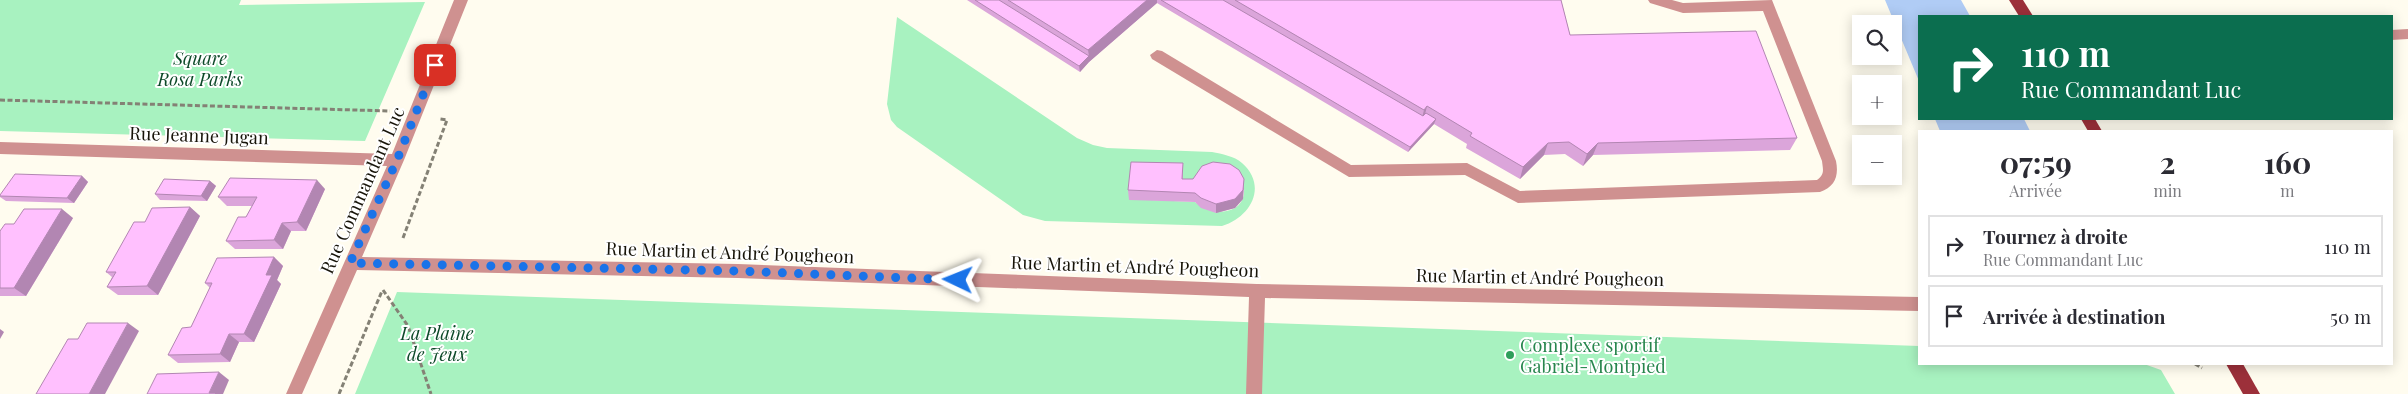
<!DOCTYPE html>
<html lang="fr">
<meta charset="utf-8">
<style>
body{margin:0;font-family:"Playfair Display",serif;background:#f7f7f7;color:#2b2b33;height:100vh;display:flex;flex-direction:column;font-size:19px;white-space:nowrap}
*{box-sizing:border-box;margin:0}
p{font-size:16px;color:#7c7c81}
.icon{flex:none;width:28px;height:28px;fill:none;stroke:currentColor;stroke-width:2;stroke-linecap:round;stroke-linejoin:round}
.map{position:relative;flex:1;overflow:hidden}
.sheet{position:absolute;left:1918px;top:130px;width:475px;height:235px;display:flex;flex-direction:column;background:#fff;border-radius:0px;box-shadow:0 2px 12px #0003}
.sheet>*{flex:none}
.banner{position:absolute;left:1918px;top:15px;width:475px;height:105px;border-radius:0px;box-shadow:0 2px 12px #0003;background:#0b6e4f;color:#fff;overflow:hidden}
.buttons{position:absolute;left:1852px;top:15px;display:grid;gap:10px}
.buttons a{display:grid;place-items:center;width:50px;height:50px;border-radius:0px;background:#fff;box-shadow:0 2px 12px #0003;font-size:25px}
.pin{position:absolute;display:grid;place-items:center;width:42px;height:42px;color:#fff;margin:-21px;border-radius:10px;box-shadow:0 2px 8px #0006}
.me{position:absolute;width:55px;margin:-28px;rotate:272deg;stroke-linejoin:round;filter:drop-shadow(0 0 4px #0008)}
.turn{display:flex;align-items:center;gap:18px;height:105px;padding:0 20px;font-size:22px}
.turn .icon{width:65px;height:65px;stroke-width:2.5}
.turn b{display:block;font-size:35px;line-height:42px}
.eta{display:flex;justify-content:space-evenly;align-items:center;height:85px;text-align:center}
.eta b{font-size:30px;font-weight:700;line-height:35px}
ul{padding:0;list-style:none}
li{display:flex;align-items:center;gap:15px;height:62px;margin:0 10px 8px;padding:0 10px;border:2px solid #e1e1e2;border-radius:0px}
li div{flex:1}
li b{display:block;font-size:19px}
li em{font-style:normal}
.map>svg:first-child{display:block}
.green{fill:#a8f2c0;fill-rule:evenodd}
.water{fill:#b0ccf5}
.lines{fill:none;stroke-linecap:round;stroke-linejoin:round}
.path{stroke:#848175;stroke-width:3;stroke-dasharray:5 2.5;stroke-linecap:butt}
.minor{fill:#cf9190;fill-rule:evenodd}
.major{fill:#9c303a;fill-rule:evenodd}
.wall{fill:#dba5da}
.shaded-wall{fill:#b286b2}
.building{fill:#ffc0fe;stroke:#b286b2}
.route{stroke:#1a73e8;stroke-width:9;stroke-dasharray:0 16.2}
.leisure-dot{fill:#2e9e5b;stroke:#fff;stroke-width:2}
.labels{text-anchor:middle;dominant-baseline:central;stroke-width:4;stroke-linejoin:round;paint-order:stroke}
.park-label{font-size:18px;font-style:italic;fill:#0c4928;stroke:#fff}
.street-label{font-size:18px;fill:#171409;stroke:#fff}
.leisure-label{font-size:18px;fill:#27864d;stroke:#fff;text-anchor:start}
</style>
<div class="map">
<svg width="2408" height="394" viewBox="0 0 2408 394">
<rect width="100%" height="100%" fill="#fffcef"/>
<!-- green -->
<g class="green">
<path d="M0,0H241L239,5L425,2L365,141L0,131Z"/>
<path d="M897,17L1077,138L1093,145L1107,148L1212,152C1222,154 1234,156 1242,163C1268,186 1251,217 1222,226L1045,221L1023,215L897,127L891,120L887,104ZM1183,172L1182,188H1244C1246,217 1210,216 1195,202L1129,199Z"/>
<path d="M397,292L1919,346V364H2144L2161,370L2175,394H355Z"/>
</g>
<!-- water -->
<g class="water">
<path d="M1885,0H1961L1970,16H1919V81Z"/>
<path d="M1935,119H2024L2030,131H1940Z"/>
</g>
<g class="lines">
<!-- path -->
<g class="path">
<path d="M0,100L390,111"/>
<path d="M403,238L447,120L440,119"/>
<path d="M383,290L408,326L431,394"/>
<path d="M2195,364L2202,368"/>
<path d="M339,394L382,291"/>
</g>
<!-- minor -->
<g class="minor">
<path d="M454,0H468L404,160L362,257L738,264L1257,284L1919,297V311L1265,298L1262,394H1246L1249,297L738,278L357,270L302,394H286L387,166L0,154V142L392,154Z"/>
<path d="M1648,0H1672L1683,3L1772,0L1836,161C1839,176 1835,187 1820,192L1518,203L1465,175L1349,177L1152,59L1150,55L1157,50L1162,51L1351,165L1467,163L1520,191L1817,180C1825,174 1823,170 1822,161L1763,11L1683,13L1650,3Z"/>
<path d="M2408,29V39L2391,40V30Z"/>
</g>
<!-- major -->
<g class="major">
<path d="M2009,0H2023L2033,16H2019Z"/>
<path d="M2081,119H2095L2102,131H2088Z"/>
<path d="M2226,364H2243L2260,394H2243Z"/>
</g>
</g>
<!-- wall -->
<g class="wall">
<path d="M967,0H1561L1570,35L1797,138L1790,150L1593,155L1583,166L1565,154L1544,155L1520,179L1466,148L1467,144L1434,124L1408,152L1157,3L1089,62L1080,72Z"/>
<path d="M1183,163V179L1244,188L1243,199L1235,208L1216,213L1201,208L1195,202L1129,200L1128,190Z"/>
<path d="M82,176L88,182L74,203L6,201L0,197V195Z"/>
<path d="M210,181L216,186L207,201L160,200L155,194Z"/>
<path d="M325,189L306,231H291L283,249H235L226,241L246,217L252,206H227L218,197Z"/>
<path d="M190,207L200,216L158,295H118L107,287L112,277L106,272L145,222Z"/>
<path d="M73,218L26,296H0V231L14,224Z"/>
<path d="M274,257L283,266L277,280L281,284L254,342H239L230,362L178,363L168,355L191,327L210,288L205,283Z"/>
</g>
<!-- shaded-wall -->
<g class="shaded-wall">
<path d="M1147,0H1157V3L1089,62L1080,72L1079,66L1089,56L1088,50Z"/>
<path d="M1427,106L1424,119L1421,122L1424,110Z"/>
<path d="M1436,119L1434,124L1408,152L1410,147Z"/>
<path d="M1548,143L1544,155L1520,179L1523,167Z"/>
<path d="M1598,143L1593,155L1583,166L1587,154Z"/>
<path d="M82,176L88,182L74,203L67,198Z"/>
<path d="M1244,179L1243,199L1235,208L1216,213V204Z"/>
<path d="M317,180L325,189L306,231L297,222Z"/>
<path d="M210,181L216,186L207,201L201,196Z"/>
<path d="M190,207L200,216L158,295L147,286Z"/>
<path d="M62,209L73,218L26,296L14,288Z"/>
<path d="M282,223L291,231L283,249L274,240Z"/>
<path d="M274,257L283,266L277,280L281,284L254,342L244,334L266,275Z"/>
<path d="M128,323L139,331L105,394H89Z"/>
<path d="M0,329L4,332L0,339Z"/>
<path d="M229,334L239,342L230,362L220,354Z"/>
<path d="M219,372L229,380L223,394H211L209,393Z"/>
</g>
<!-- building -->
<g class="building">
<path d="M975,0H999L1089,56L1079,66Z"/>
<path d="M1008,0H1147L1088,50Z"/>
<path d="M1161,0H1223L1423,116L1426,113L1436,119L1410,147Z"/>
<path d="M1235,0H1561L1570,35L1756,31L1797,138L1598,143L1587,154L1569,142L1548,143L1523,167L1470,136L1472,133L1427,106L1424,110Z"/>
<path d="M1131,162L1183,163L1182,179H1193L1202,166L1213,162L1230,164L1239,170L1244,179L1243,190L1235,199L1216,204L1201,198L1195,193L1128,190Z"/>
<path d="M15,174L82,176L67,198L0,196V195Z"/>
<path d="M230,178L317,180L297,222L282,223L274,240L226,241L238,217H246L257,197H218Z"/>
<path d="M164,179L210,181L201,196L155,194Z"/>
<path d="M190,207L147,286L107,287L116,272H106L134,222H145L152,208Z"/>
<path d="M24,209H62L14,288H0V231L5,224H14Z"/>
<path d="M274,257L266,275H272L244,334H229L220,354L168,355L182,328L191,327L212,283H205L217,258Z"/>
<path d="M87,323H128L89,394H36L68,339H78Z"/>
<path d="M219,372L209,393H216L215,394H147L157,374Z"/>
</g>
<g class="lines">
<!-- route -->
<path class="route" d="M435,65L397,160L350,263L738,271L958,280"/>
</g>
<!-- markers -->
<circle class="leisure-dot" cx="1510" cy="355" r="5"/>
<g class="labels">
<!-- park labels -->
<g class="park-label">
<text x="200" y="58">Square<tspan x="200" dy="21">Rosa Parks</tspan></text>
<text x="437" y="333">La Plaine<tspan x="437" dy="21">de Jeux</tspan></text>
</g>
<!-- street labels -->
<g class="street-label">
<text transform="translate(199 135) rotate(2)">Rue Jeanne Jugan</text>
<text transform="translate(362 190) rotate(-66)">Rue Commandant Luc</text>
<text transform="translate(730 252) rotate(2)">Rue Martin et André Pougheon</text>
<text transform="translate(1135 266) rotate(2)">Rue Martin et André Pougheon</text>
<text transform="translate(1540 277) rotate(1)">Rue Martin et André Pougheon</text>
</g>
<!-- leisure labels -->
<g class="leisure-label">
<text x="1520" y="345">Complexe sportif<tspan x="1520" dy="21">Gabriel-Montpied</tspan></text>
</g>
</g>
</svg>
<div class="buttons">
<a><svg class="icon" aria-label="search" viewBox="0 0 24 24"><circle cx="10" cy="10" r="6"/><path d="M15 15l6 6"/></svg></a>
<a>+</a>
<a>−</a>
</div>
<div class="pin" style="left:435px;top:65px;background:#d93025"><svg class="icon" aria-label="arrive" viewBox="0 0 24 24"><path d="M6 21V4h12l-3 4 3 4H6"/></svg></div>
<svg class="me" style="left:958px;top:280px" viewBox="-20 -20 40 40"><path d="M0-17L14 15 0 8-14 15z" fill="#1a73e8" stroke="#fff" stroke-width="4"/></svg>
<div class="banner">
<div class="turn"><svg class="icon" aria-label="right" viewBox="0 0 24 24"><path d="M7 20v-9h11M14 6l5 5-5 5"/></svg><div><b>110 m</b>Rue Commandant Luc</div></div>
</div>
<section class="sheet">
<div class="eta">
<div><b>07:59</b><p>Arrivée</p></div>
<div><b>2</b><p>min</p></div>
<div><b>160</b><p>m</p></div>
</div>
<ul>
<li><svg class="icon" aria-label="right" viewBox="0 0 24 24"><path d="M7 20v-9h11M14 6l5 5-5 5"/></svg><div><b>Tournez à droite</b><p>Rue Commandant Luc</p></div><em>110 m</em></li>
<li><svg class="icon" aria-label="arrive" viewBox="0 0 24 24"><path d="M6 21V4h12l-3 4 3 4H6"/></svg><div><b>Arrivée à destination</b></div><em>50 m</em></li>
</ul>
</section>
</div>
